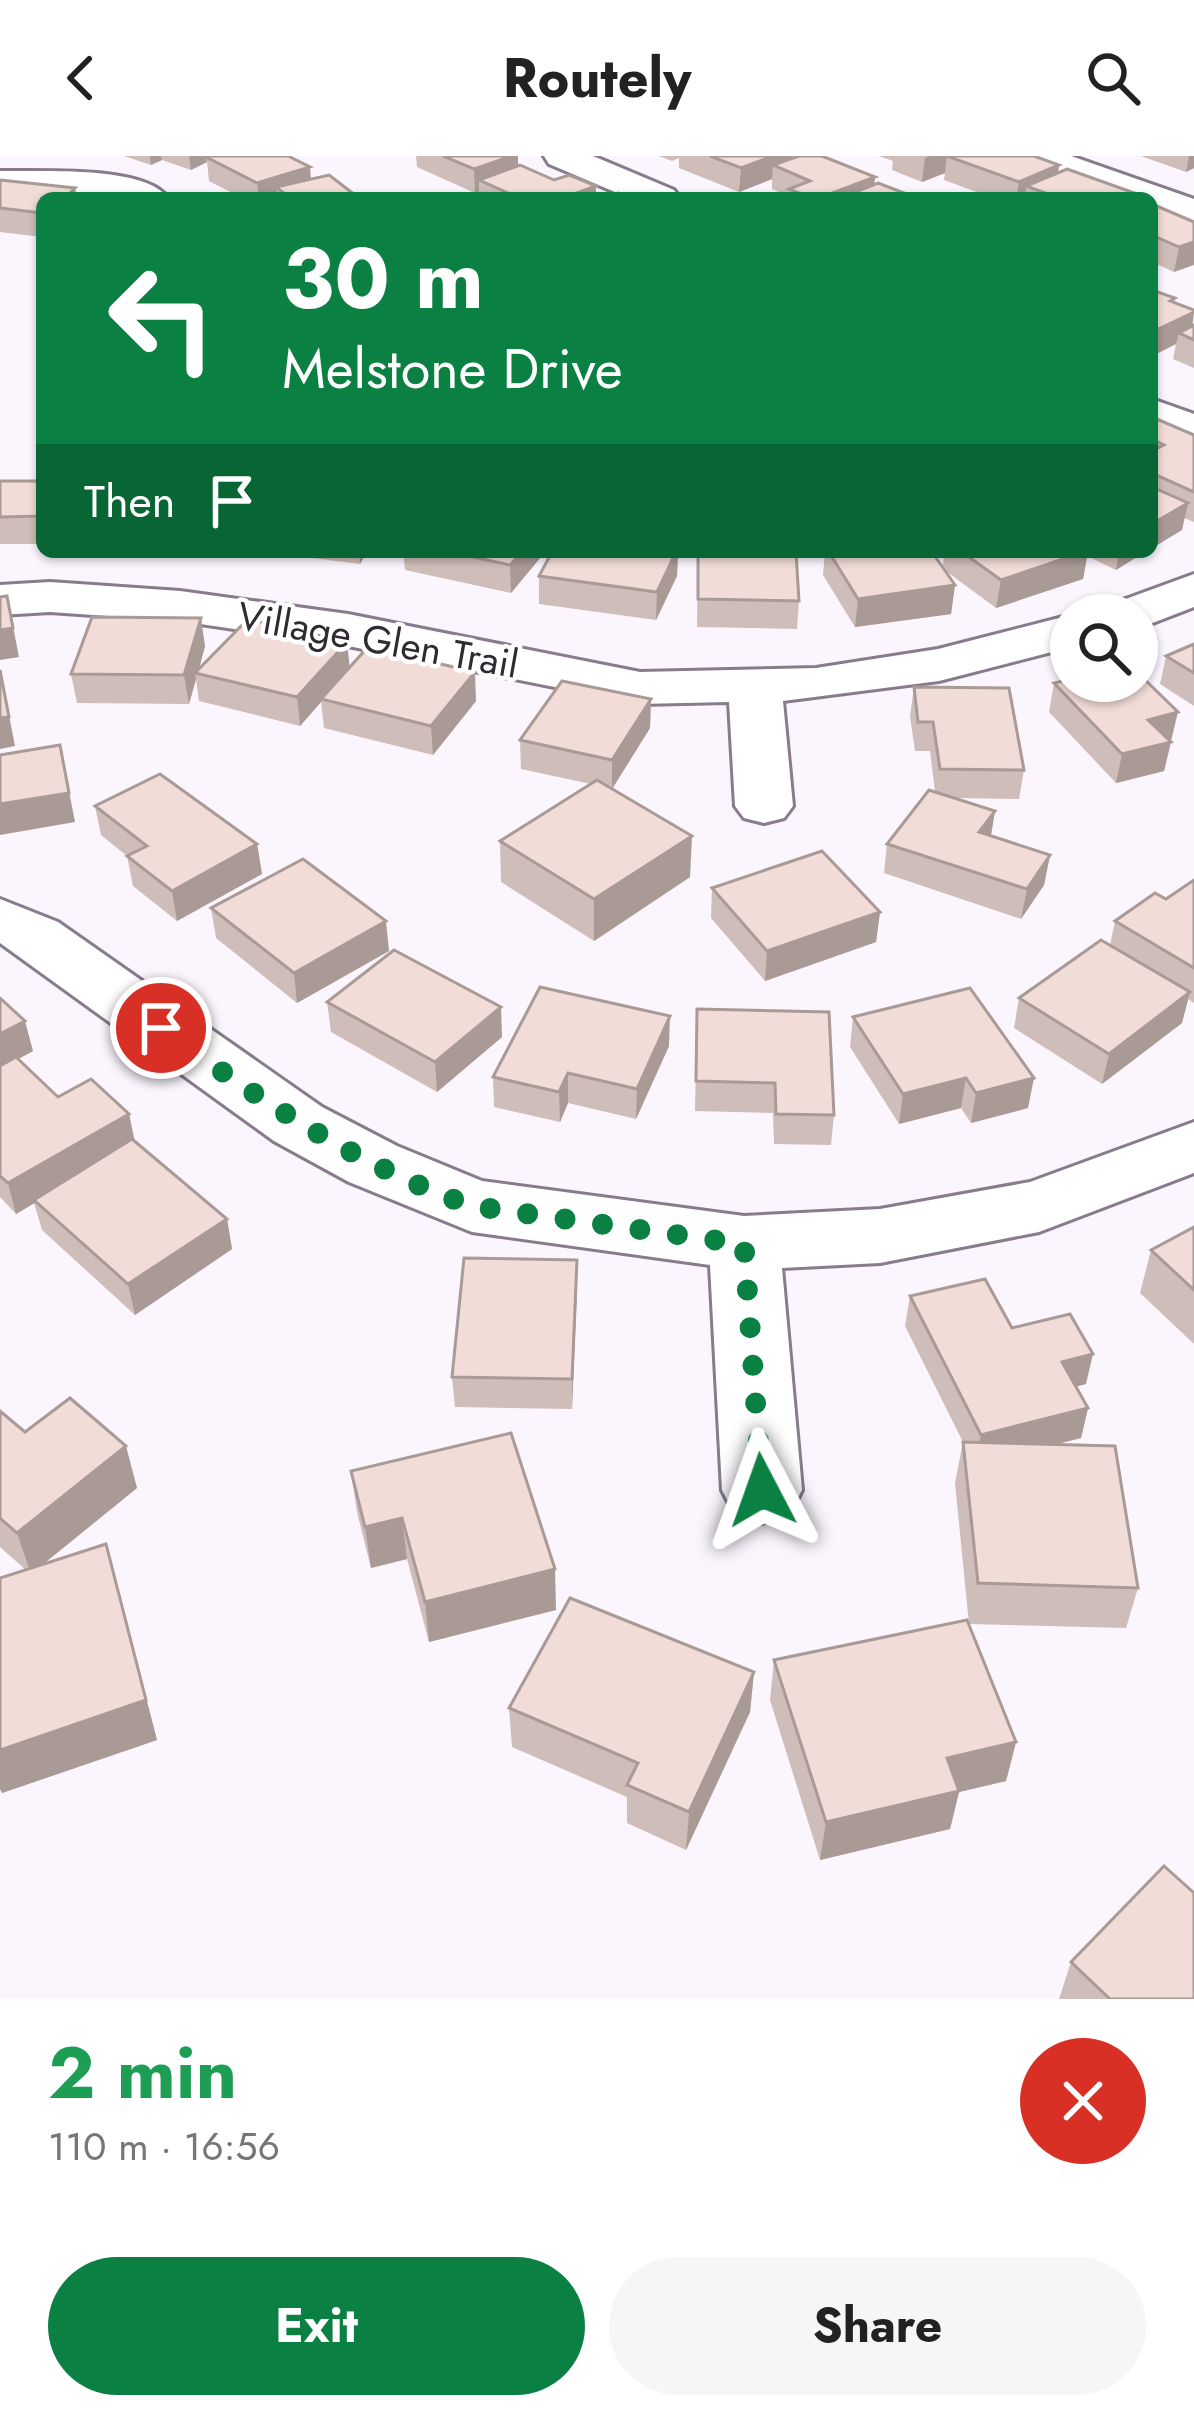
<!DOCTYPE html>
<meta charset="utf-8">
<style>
body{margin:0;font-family:Jost,sans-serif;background:#f6f6f6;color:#222;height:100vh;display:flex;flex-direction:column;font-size:45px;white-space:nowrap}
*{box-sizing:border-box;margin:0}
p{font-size:39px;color:#767676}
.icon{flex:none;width:66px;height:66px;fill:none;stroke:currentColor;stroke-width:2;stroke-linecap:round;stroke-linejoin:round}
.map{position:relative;height:1843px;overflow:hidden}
.drawer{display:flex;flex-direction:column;background:#fff;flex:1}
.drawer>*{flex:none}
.banner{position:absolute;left:36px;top:36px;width:1122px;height:366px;border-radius:18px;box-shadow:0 3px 9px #0004;background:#0b8043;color:#fff;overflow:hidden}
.controls{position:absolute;left:1050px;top:438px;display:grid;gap:24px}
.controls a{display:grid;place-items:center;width:108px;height:108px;border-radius:50%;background:#fff;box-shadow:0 3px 9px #0004;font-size:60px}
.pin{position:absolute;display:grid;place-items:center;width:102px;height:102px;color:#fff;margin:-51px;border:6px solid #fff;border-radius:50%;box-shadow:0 3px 12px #0007}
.me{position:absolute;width:132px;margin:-66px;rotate:356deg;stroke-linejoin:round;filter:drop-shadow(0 0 9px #0008)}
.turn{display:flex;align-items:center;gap:42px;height:252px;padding:0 48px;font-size:54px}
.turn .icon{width:156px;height:156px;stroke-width:2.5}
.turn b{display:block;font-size:84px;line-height:102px}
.then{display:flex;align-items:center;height:114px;padding:0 48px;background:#0003;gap:24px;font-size:45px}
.round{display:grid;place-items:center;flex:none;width:126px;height:126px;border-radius:63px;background:#f6f6f6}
.overview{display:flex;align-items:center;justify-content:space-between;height:204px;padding:0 48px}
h1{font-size:72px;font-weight:700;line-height:90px;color:#1e9e55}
.action{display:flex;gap:24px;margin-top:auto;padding:24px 48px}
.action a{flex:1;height:138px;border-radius:72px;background:#0b8043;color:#fff;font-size:48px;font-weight:700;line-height:138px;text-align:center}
.action a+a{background:#f6f6f6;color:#222}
header{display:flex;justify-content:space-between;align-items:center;height:156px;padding:0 48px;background:#fff;font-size:54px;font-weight:700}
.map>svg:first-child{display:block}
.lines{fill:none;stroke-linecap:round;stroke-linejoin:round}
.minor-casing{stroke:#877b8c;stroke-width:6}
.minor{fill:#fff;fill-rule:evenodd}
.wall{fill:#cfbdb9}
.shaded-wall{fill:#a99a96}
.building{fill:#f1dcd7;stroke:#a99a96;stroke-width:3}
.route{stroke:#0b8043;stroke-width:21;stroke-dasharray:0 37.8}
.labels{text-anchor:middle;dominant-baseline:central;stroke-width:9;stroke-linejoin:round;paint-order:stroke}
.far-street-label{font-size:39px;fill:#302b32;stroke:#fff}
</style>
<header><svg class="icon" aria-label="back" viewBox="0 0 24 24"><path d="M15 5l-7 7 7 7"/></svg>Routely<svg class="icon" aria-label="search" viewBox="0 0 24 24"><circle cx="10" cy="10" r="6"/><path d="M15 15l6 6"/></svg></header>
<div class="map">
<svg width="1194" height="1843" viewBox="0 0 1194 1843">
<rect width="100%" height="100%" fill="#fbf6fe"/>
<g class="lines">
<!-- minor casing -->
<g class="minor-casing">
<g id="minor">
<path d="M544,0H593L674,34L680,42H629L549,8Z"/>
<path d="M1018,0H1071L1194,43V68L1152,54V42H1119L1023,8Z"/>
<path d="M0,15C39,16 145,9 168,42L0,37Z"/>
<path d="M1152,243L1194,258V289L1152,273Z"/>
<path d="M1194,418V451L1137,473V459H1104L1112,448Z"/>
<path d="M50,426L180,435L348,458L640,516L816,512L938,493L1071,459V491L939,525L783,545L793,650L784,662L764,667L744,662L735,650L729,546L640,548L348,490L180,465L50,456L0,459V429Z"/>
<path d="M0,743L58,766L322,951L397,990L482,1025L744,1060L880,1053L1030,1026L1194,966V1017L1039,1076L880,1107L782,1112L802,1334L790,1357L762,1367L734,1357L722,1334L710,1109L472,1076L349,1026L274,985L0,787Z"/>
</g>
</g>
<!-- minor -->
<use href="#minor" class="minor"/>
</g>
<!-- wall -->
<g class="wall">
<path d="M124,0H288L311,23L359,42H242L209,25L207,6L191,14L162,4L151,9Z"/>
<path d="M416,0H518V10L596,42H479V36L475,37L417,11Z"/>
<path d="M659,0H793V2L875,21L874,28L917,42H788V40L772,33V23L739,36L679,12V2L672,5Z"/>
<path d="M879,0H1034L1059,9L1058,17L1140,42H993L944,24L945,17L922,26L892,14L893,5Z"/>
<path d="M1141,0H1194V12L1186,16Z"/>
<path d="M0,24L42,42V81L0,76Z"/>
<path d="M1152,48L1194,66L1174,116L1152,106Z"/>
<path d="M1152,134L1175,142L1174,146L1194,169V212L1173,203L1176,188L1152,200Z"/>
<path d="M1152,261L1194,279V366L1184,362L1182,374L1152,392Z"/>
<rect x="0" y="325" width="42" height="63"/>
<path d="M312,396H367L360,408L312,402Z"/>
<path d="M403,396H545L511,437L405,414Z"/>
<path d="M552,396H678L677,420L656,464L539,448V420Z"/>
<path d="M698,396L799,445L797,473L697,471Z"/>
<path d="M825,396H932L943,411L944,396H1145L1116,414L1087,400L1083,423L996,452L943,413L955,429L951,458L855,471L823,419Z"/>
<path d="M347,486L349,511L476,545L433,599L324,572L321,546L300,570L199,545L196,523L189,548L77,547L71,518L205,490L199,512Z"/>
<path d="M1194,488V550L1160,528L1166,500Z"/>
<path d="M1054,527L1171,585L1164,615L1116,627L1049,556Z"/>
<path d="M914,531L1024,614L1019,643L956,642L995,655L991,680L1050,699L1044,729L1021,763L884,717L887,688L935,636L930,595H915L910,560Z"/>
<path d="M651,543L650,572L612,633L690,721L594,785L501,726L500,685L591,628L521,613L520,584Z"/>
<path d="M95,650L257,688L262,718L177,765L133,730L127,700L101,679Z"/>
<path d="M1194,724V847L1188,843L1182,867L1102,928L1014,872L1019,842L1110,789L1115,765L1166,743Z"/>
<path d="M712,732L880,756L876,786L765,825L711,762Z"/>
<path d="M211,752L389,795L297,847L216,782Z"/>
<path d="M0,842L33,895L18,903L58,941L129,958L135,985L227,1063L232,1093L135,1159L42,1074L34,1047L16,1058L0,1041Z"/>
<path d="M327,846L502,881L437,936L331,876Z"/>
<path d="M697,853L834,959L831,989L774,988L773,957L695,955Z"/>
<path d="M853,861L1028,952L971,967L961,952L899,968L850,891Z"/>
<path d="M669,890L636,963L568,947L560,966L494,951L493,921Z"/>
<path d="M1194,1071V1188L1140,1137L1151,1094Z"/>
<path d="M577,1104L572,1253L455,1251L452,1221Z"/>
<path d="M910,1140L1012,1172L1086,1228L1076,1230L1088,1252L1081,1282L1055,1288L1138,1432L1126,1472L969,1468L955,1327L963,1286L905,1170Z"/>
<path d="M0,1255L25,1276L137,1332L42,1409L106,1388L157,1584L2,1637L26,1414L0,1391Z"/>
<path d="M351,1315L556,1454L429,1486L407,1403L371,1412L357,1356Z"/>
<path d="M774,1504L1016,1586L1006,1625L959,1636L950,1673L820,1704L770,1544Z"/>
<path d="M754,1516L750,1556L686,1694L627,1667V1641L512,1591L509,1552Z"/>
<path d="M1071,1806L1194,1843H1059Z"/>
</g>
<!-- shaded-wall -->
<g class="shaded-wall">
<path d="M150,0H161L162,4L151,9Z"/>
<path d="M189,0H221L206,1L207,6L191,14Z"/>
<path d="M512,0H518V22L479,24V36L475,37L474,13Z"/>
<path d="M773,0H793L792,16L773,9L772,23L739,36L741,12Z"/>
<path d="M929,0H947L945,17L922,26L925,2Z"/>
<path d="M1189,0H1194V12L1186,16Z"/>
<path d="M1059,9L1056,33L1026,30L1025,42H1016L1019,26Z"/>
<path d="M310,11L312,35L276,31L278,42H259L257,27Z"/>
<path d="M875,21L873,42H819Z"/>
<path d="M596,30V42H563Z"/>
<path d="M75,32L77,42H64Z"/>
<path d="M1194,86V109L1174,116L1179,91Z"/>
<path d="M1175,142L1170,168L1194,156L1191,181L1179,177L1176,188L1152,200L1154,176L1170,145Z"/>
<path d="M1188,347L1182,374L1152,392V368Z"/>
<path d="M359,396H367L360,408Z"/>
<path d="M522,396H545L511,437L510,409Z"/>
<path d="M676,396H678L677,420L656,464L657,436Z"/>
<path d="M1084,396H1088L1083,423L996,452L1001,424Z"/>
<path d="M1119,396H1145L1116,414Z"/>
<path d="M955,429L951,458L855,471L858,443Z"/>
<path d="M7,440L19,501L0,504V474Z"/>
<path d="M201,462L205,490L198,517H195L196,523L189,548L184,519Z"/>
<path d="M347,486L350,514L321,543V546L300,570L297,541Z"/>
<path d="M0,513L15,590L0,593Z"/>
<path d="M475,516L476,545L433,599L431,570Z"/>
<path d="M651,543L650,572L612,633V604Z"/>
<path d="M1178,556L1171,585L1142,593L1148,564Z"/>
<path d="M1171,586L1164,615L1116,627L1122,598Z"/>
<path d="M60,589L75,666L0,679V648Z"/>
<path d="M995,655L990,684L979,676Z"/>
<path d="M692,680L690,721L594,785V743Z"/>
<path d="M257,688L262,718L177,765L172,735Z"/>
<path d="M1050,699L1044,729L1021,763L1027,733Z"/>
<path d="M880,756L876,786L765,825L767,795Z"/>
<path d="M386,765L389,795L297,847L294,817Z"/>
<path d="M1190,836L1182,867L1102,928L1109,898Z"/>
<path d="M501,851L502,881L437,936L435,906Z"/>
<path d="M670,860L669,890L636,963L637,933Z"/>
<path d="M25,865L33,895L0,913V878Z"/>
<path d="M568,917V947L560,966L559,936Z"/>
<path d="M966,922L961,952L899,968L903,938Z"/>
<path d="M1034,922L1028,952L971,967L976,937Z"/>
<path d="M129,958L135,988L16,1058L8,1027Z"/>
<path d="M227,1063L232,1093L135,1159L128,1128Z"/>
<path d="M577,1104V1134L572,1253V1223Z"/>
<path d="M1093,1198L1086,1228L1055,1236L1062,1206Z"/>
<path d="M1088,1252L1081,1282L975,1309L981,1279Z"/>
<path d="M126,1290L137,1332L31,1418L17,1377Z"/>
<path d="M402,1362L407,1403L371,1412L365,1371Z"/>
<path d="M106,1388L157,1584L2,1637L0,1633V1594Z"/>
<path d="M555,1413L556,1454L429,1486L425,1446Z"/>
<path d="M754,1516L750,1556L686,1694L689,1656Z"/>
<path d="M1016,1586L1006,1625L959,1636L950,1673L820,1704L826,1666L947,1602Z"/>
</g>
<!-- building -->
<g class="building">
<path d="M210,0H288L310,11L257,27L206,1Z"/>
<path d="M443,0H512L474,13Z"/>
<path d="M710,0H773L741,12Z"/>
<path d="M799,0H822L875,21L819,42H811L789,33L810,25L773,9Z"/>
<path d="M947,0H1034L1059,9L1019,26Z"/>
<path d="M520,9L554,24L569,19L596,30L563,42H519L479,24Z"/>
<path d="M1067,13L1140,39L1134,42H1059L1026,30Z"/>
<path d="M329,19L359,42H290L276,31Z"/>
<path d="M0,24L75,32L64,42H42V57L0,52Z"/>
<path d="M878,27L917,42H840Z"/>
<path d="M618,37L631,42H604Z"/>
<path d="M1152,48L1194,66V86L1179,91L1152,79Z"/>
<path d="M1152,134L1175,142L1170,145L1194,154V156L1152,176Z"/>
<path d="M1194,169V184L1179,177Z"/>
<path d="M1152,261L1194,279V336L1152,317V295L1164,289L1152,283Z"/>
<path d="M0,325H42V360L0,361Z"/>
<path d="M1152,331L1188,347L1152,368Z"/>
<path d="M450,396H522L510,409Z"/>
<path d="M552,396H676L657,436L539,420Z"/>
<path d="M698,396H796L799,445L698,443Z"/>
<path d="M829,396H932L955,429L858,443Z"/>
<path d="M962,396H1084L1001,424Z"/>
<path d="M7,440L13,472L0,474V441Z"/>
<path d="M92,461L201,462L184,519L71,518Z"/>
<path d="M248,463L347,486L297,541L195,517Z"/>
<path d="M1194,488V517L1166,500Z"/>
<path d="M368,491L475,516L431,570L321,543Z"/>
<path d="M0,514L9,561L0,562Z"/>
<path d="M1137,516L1178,556L1148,564L1171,586L1122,598L1054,527L1071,523V525H1137Z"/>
<path d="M562,525L651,543L612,604L520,584Z"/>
<path d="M914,531L1009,532L1024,614L940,613L933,566H918Z"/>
<path d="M60,589L69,637L0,648V599Z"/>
<path d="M160,618L257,688L172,735L127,700L147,690L95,650Z"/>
<path d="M597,624L692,680L594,743L500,685Z"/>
<path d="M929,634L995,655L979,676L1050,699L1027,733L887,688Z"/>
<path d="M822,695L880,756L767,795L712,732Z"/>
<path d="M303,703L386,765L294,817L211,752Z"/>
<path d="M1194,724V812L1115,765L1155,737L1166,743Z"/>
<path d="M1101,784L1190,836L1109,898L1019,842Z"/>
<path d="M394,794L501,851L435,906L327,846Z"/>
<path d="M540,831L670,860L637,933L568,917L559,936L493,921Z"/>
<path d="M970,832L1034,922L976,937L966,922L903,938L853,861Z"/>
<path d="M0,842L25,865L0,878Z"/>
<path d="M697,853L829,856L834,959L776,958L775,927L696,925Z"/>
<path d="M16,901L58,941L91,923L129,958L8,1027L0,1020V910Z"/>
<path d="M132,983L227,1063L128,1128L34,1044Z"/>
<path d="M1194,1071V1134L1151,1094Z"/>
<path d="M464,1102L577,1104L572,1223L452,1221Z"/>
<path d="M985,1123L1012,1172L1070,1158L1093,1198L1062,1206L1088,1252L981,1279L910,1140Z"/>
<path d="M70,1242L126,1290L17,1377L0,1362V1255L25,1276Z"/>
<path d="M511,1277L555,1413L425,1446L402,1362L365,1371L351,1315Z"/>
<path d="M963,1286L1115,1290L1138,1432L978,1427Z"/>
<path d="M106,1388L146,1544L0,1594V1422Z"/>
<path d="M570,1442L754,1516L689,1656L627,1629L638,1607L509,1552Z"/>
<path d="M967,1464L1016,1586L947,1602L959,1635L826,1666L774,1504Z"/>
<path d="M1164,1710L1194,1737V1843H1110L1071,1806Z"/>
</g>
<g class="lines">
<!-- route -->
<path class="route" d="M161,872C258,943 358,1010 472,1050L744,1088L762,1334"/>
</g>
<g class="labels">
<!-- far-street labels -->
<g class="far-street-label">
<text transform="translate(378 484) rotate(10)">Village Glen Trail</text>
</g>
</g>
</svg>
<div class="controls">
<a><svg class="icon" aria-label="search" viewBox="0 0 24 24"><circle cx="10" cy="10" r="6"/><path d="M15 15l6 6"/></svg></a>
</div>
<div class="pin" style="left:161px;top:872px;background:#d93025"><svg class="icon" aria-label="arrive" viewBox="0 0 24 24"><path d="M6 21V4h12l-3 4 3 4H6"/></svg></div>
<svg class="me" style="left:762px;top:1334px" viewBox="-20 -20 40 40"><path d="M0-17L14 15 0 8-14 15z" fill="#0b8043" stroke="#fff" stroke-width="4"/></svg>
<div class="banner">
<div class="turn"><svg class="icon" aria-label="left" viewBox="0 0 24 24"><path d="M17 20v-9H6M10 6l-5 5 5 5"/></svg><div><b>30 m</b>Melstone Drive</div></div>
<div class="then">Then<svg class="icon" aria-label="arrive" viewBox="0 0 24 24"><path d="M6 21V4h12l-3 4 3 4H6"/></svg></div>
</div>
</div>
<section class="drawer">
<div class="overview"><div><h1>2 min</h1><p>110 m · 16:56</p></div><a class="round" style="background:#d93025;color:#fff"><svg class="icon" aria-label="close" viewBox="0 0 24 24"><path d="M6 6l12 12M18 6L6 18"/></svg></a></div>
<div class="action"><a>Exit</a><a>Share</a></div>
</section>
